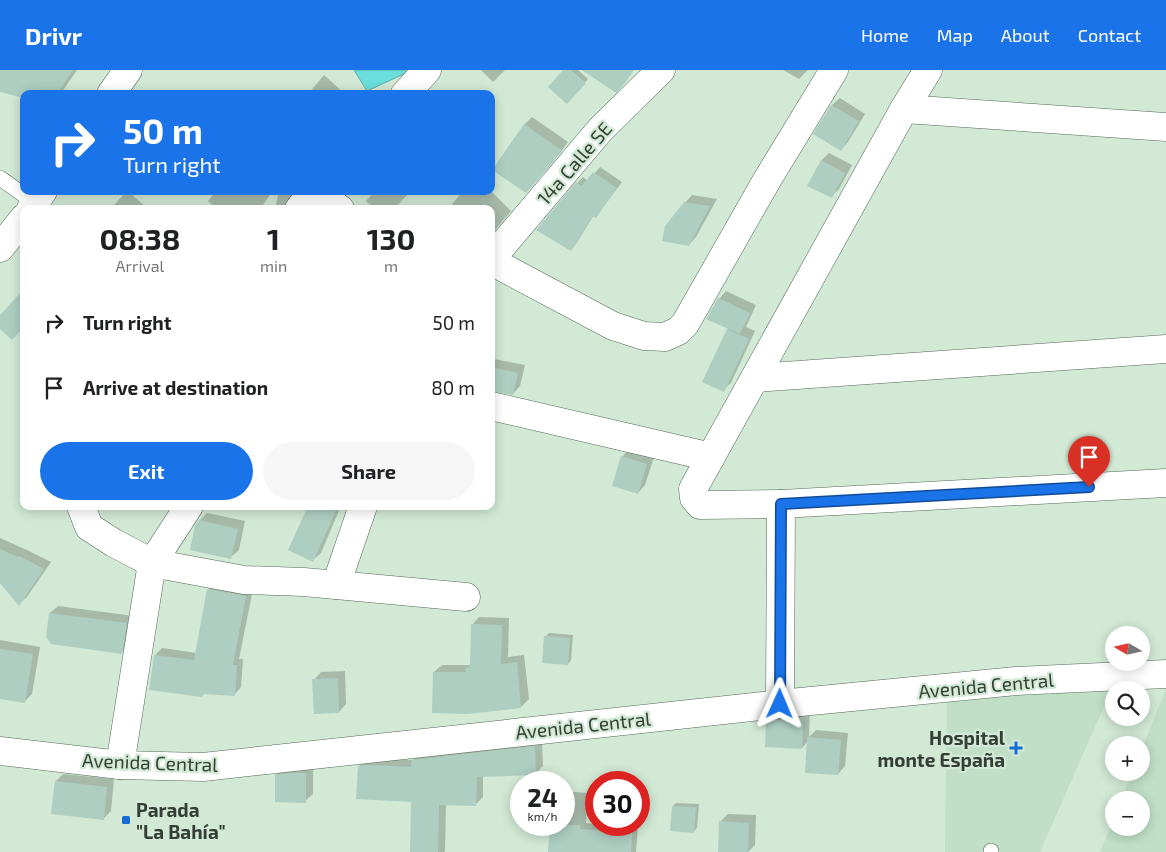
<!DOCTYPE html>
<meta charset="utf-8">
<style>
body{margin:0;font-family:"Exo 2",sans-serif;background:#f6f6f6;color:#202124;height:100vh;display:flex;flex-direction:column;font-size:19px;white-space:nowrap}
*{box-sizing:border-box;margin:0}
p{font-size:16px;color:#757577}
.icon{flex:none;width:28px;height:28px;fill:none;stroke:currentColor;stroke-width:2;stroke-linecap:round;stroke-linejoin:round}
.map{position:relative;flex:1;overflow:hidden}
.drawer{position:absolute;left:20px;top:135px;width:475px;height:305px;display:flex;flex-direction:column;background:#fff;border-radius:10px;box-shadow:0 2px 12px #0003}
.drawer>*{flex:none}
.guide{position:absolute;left:20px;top:20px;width:475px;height:105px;border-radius:10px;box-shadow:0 2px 12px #0003;background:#1a73e8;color:#fff;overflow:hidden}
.needle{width:32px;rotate:279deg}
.tools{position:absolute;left:1105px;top:556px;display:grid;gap:10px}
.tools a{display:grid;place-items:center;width:45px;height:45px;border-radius:50%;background:#fff;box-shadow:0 2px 12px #0003;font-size:25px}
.speed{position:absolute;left:510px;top:701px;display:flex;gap:10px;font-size:25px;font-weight:700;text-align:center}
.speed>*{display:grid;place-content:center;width:65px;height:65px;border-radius:50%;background:#fff;box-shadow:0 2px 12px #0003;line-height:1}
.speed small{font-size:12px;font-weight:400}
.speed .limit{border:8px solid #d22;background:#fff;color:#111}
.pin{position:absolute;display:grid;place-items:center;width:42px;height:42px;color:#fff;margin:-51px -21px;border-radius:50% 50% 50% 0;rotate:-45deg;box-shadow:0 0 5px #0007}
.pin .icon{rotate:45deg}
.me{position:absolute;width:55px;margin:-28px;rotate:1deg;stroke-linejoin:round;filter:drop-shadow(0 0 4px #0008)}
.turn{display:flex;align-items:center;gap:18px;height:105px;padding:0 20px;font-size:22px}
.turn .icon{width:65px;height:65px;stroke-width:2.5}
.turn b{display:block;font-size:35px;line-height:42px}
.eta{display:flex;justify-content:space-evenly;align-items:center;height:85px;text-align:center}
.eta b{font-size:30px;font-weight:700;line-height:35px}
.button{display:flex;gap:10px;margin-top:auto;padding:10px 20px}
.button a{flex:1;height:58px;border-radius:30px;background:#1a73e8;color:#fff;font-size:20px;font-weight:700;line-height:58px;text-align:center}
.button a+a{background:#f6f6f6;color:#202124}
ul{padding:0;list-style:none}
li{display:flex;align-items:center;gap:15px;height:65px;padding:0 20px}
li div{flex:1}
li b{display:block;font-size:19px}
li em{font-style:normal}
header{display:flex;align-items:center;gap:30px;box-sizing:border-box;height:70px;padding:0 25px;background:#1a73e8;color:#fff}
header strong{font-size:24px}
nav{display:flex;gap:28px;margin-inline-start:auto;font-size:18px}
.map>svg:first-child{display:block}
.built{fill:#c0dfc6}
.water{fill:#6adfdc;stroke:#5aafaa}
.shadow{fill:#0003}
.building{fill:#aecec2}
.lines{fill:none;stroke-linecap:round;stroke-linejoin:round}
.lane-casing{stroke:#546958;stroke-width:16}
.street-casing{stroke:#546958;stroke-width:29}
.lane{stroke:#fff;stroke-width:15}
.street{stroke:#fff;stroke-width:28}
.route-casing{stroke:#114b97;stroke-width:12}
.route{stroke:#1a73e8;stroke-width:9}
.poi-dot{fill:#166cd5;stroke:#d1e9d5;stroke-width:2}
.labels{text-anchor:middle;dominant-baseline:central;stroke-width:4.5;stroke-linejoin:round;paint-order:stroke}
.street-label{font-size:19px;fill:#353e36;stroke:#d1e9d5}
.poi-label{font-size:19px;font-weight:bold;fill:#353e36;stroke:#d1e9d5;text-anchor:end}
</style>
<header>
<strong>Drivr</strong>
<nav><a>Home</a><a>Map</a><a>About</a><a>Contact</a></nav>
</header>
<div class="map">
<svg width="1166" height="782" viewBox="0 0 1166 782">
<rect width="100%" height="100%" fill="#d1e9d5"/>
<!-- built -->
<g class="built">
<path d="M1113,616L1040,782H945L947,623Z"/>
<path d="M1166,619V782H1100L1114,749V758H1141V730H1121L1132,703L1141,702V681Z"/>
</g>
<!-- water -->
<path class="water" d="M354,0H404L408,2L367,21Z"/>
<!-- shadow -->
<g class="shadow">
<path d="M0,0H77L64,19L59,24H24L0,21Z"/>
<path d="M481,0H505L493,12Z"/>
<path d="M565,0H578L588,9L571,29Z"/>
<path d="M783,0H808L799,9Z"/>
<path d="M324,5L345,24H308Z"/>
<path d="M840,28L865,44L848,72L841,80L815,64L832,35Z"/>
<path d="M532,47L568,72L560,83L533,114L524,55Z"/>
<path d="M829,83L852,95L839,119L831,127L822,90Z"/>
<path d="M600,97L622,112L601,140L594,145L576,174L570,180L577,113L583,107L588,111Z"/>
<path d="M127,121H128L148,139H110Z"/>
<path d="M216,121H265L270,125L260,139H217L208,131Z"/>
<path d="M279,121H293L288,131L290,139H275Z"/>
<path d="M375,121H403L407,125L394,139H375L366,131Z"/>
<path d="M463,121H491L511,141L491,165V139H448Z"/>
<path d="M692,125L717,129L696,167L689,175L685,133Z"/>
<path d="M726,221L756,235L746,257L755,261L731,313L723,320L704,311L729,258L719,229Z"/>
<path d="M494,289L525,295L520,316L513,324L491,320V292Z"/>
<path d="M629,379L654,387L645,415L638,423L622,387Z"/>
<path d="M24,398V409H21Z"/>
<path d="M309,436H341L321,483L313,490Z"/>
<path d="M207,443L245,451L239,480L231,487L199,451Z"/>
<path d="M0,468L27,480L51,492L27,527L19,534L0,511Z"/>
<path d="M215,513L253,519L239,589H243L241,617L235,624L205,623L202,626L155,585L162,578L197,583L208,520Z"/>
<path d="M58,536L134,546L129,575L121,582L50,543Z"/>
<path d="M479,547L509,548L508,587L524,585L529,629L521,637L467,643L434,602L442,595H470L471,593L472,555Z"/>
<path d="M549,563L573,565L571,590L568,594L545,567Z"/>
<path d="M0,570L40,577L32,624L24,632L0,628Z"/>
<path d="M345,601L346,634L339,642L314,610L321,602Z"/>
<path d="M810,640L809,667L816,660L848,663L845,696L838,704L808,671L802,678L767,652L775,644Z"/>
<path d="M542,670L543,696L535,704L483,705V727L475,735L446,734L445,781L444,782H411L412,731L359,696L367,689L377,688L413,690L420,683Z"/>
<path d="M313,696V724L305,731L276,705L284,698Z"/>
<path d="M63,704L114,709L111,741L103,749L56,711Z"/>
<path d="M564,721L588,723L586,753L596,754V755L638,757L636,782H549L551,755H564Z"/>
<path d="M676,733L699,734L697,758L694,761L673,736Z"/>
<path d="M728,744L756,745L755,775L748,782H734L721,751Z"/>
</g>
<!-- building -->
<g class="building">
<path d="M0,0H73L57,24H24V28L0,22Z"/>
<path d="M563,0H571L586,13L567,34L548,17Z"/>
<path d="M582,0H634L625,13L616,23Z"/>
<path d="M831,35L859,51L841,81L813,64Z"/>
<path d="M524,54L561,80L553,92L526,123L492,100Z"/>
<path d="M821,90L845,103L832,128L807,116Z"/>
<path d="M593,102L617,118L596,148L593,146L571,181L536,160L576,112L582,116Z"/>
<path d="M684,132L710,136L689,176L662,171L665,156Z"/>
<path d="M24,219V257L12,270L0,259V245Z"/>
<path d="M718,228L750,243L740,264L706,249Z"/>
<path d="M727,259L749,269L724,322L702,312Z"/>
<path d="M491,297L518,303L513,325L491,321Z"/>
<path d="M621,386L647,394L638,424L612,416Z"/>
<path d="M308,436H338L313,492L288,480Z"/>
<path d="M199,450L238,459L231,489L190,480L195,455Z"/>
<path d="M0,479L18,487L19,486L44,499L19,536L0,513Z"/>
<path d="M207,519L246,526L233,595H237L235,626L203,624L202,627L149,620L154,585L194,590Z"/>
<path d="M49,543L127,553L122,584L51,574L46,567Z"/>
<path d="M471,554L502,555L501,594L517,592L521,638L467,644L432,643L433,602H466L465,598L470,597Z"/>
<path d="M544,566L570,568L568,595L542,593Z"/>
<path d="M0,579L33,584L25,633L0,629Z"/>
<path d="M338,608L339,643L314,644L312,609Z"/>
<path d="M803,647L802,679L765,677L766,651Z"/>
<path d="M807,667L841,670L838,705L805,703Z"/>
<path d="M535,676L536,705L477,707L476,736L439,735L438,782H410L411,732L356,729L358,696L368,695L411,697L412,690Z"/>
<path d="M289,703H306V733L275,732V705Z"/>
<path d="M55,711L107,717L104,750L51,744Z"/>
<path d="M672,736L696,737L694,763L670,761Z"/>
<path d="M719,751L749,753L748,782H718Z"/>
<path d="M550,755H580V759L632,763L631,782H548Z"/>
</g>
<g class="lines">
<!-- lane casing -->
<g class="lane-casing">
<g id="lane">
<path d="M0,108L35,133"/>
<path d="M991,782V781"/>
</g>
</g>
<!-- street casing -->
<g class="street-casing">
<g id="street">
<path d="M111,24L128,0"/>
<path d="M405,24L427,0"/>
<path d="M904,39L1166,57"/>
<path d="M315,121L340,139"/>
<path d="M31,139L43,121"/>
<path d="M299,139L313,121"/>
<path d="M0,178L24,148"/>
<path d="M491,189L600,60L661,0"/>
<path d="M491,191L613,256L644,266L665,267L678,261L685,254L767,110L834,0"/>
<path d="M755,308L1166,279"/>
<path d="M491,336L711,387"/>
<path d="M781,434L700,435L694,428L693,419L904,39L928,0"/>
<path d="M81,436L89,457L114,473L152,493L244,510L304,512L466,527"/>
<path d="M336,515L363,436"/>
<path d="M780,634L781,434L1166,413"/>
<path d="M0,681L120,695L203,697L780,634L1016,611L1166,604"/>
<path d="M120,695L152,493L189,436"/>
</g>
</g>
<!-- lane -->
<use href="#lane" class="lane"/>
<!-- street -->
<use href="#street" class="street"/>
</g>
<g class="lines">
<!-- route casing -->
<g class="route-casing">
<path id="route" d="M780,634L781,434L1089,417"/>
</g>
<!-- route -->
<use href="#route" class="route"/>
</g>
<!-- markers -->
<g class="poi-dot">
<path d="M1013.5 670.5h5v5h5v5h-5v5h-5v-5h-5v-5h5z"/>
<rect x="121" y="745" width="10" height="10" rx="2.5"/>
</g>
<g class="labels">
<!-- street labels -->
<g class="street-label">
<text transform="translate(574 93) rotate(-49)">14a Calle SE</text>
<text transform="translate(986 615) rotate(-5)">Avenida Central</text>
<text transform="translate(583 655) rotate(-6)">Avenida Central</text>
<text transform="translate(150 692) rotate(2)">Avenida Central</text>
</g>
<!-- poi labels -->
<g class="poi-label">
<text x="1005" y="667">Hospital<tspan x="1005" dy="22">monte España</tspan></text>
<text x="136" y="739" text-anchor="start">Parada<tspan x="136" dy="22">"La Bahía"</tspan></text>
</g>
</g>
</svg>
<div class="tools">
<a><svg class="needle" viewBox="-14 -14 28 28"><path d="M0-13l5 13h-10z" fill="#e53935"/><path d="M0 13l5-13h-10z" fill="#757577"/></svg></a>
<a><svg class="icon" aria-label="search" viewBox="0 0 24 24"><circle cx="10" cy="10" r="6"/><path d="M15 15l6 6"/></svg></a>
<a>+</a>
<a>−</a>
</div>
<div class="speed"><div>24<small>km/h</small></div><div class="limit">30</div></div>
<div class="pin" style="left:1089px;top:417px;background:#d93025"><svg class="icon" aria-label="arrive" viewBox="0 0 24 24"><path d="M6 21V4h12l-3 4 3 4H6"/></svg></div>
<svg class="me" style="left:780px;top:634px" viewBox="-20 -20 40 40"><path d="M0-17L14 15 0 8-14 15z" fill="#1a73e8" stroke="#fff" stroke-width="4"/></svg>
<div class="guide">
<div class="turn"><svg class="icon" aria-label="right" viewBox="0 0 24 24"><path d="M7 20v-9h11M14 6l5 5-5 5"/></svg><div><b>50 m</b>Turn right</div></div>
</div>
<section class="drawer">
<div class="eta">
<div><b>08:38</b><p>Arrival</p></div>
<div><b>1</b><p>min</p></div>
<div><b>130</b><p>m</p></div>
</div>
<ul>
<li><svg class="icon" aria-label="right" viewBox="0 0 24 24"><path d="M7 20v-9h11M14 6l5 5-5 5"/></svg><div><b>Turn right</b></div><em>50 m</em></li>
<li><svg class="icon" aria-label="arrive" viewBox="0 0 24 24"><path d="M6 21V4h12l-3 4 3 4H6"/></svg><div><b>Arrive at destination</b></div><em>80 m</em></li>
</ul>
<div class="button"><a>Exit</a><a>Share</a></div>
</section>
</div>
